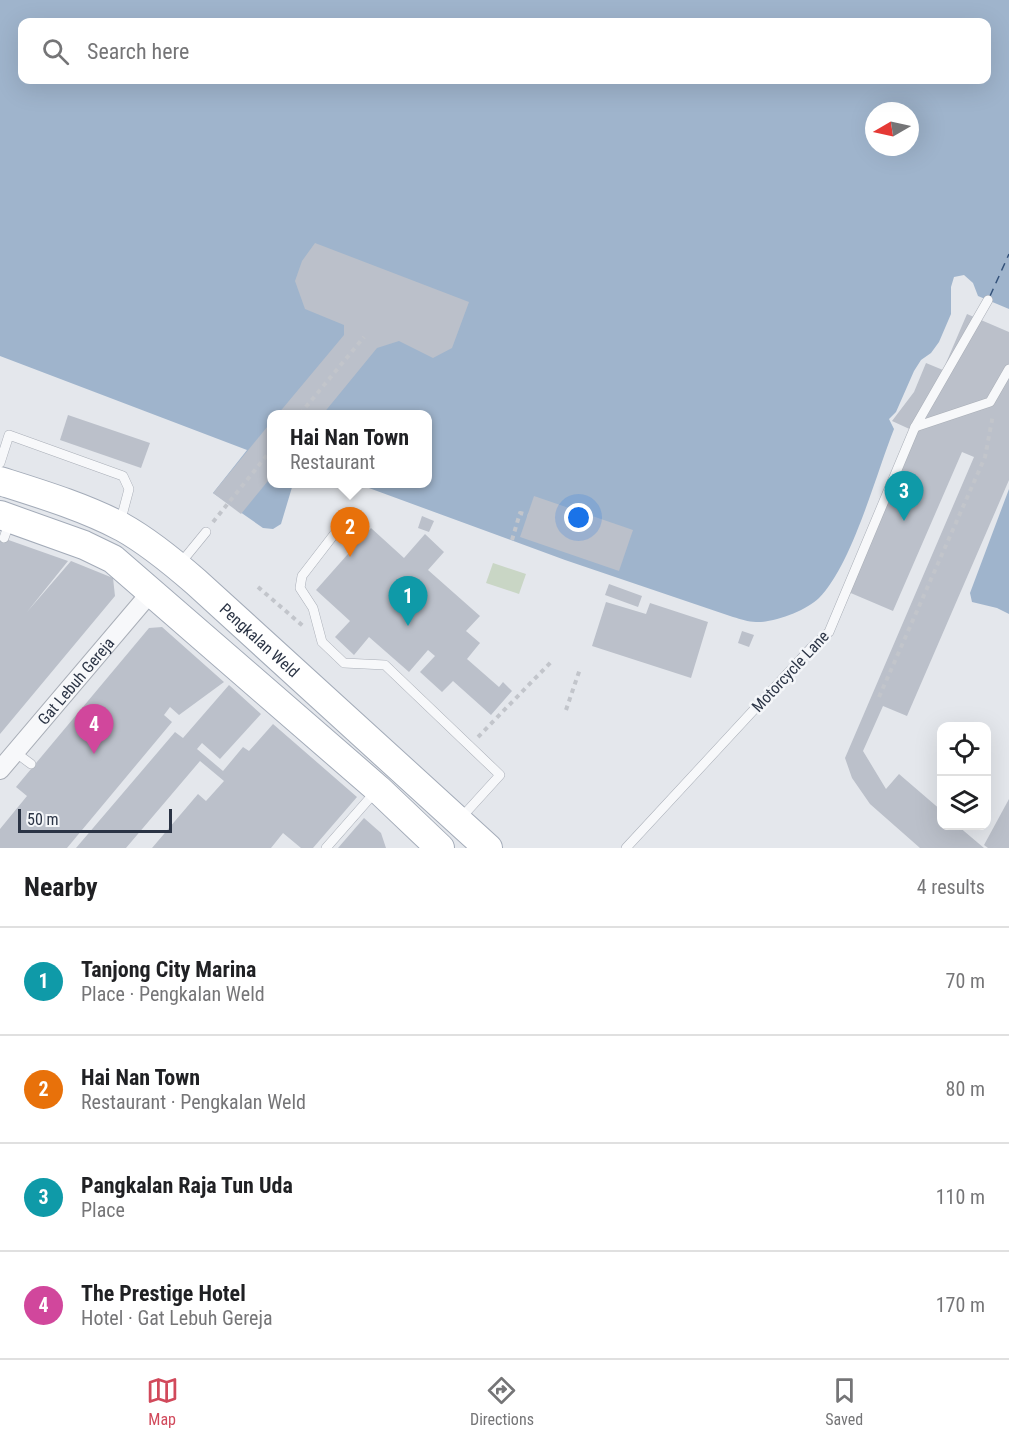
<!DOCTYPE html>
<meta charset="utf-8">
<style>
:root{--surface:#fff;--page:#f6f6f6;--text:#202124;--muted:#757577;--line:#e0e0e0;--accent:#d1495b}
body{margin:0;font-family:"Roboto Condensed",sans-serif;background:var(--page);color:var(--text)}
.controls{position:absolute;right:18px;bottom:18px;display:grid;overflow:hidden;border-radius:12px;box-shadow:0 6px 24px #0002}
.controls button{width:54px;height:54px;display:grid;place-items:center;padding:0;border:0;border-bottom:2px solid var(--line);background:var(--surface);color:var(--text);font:30px sans-serif}
.compass{position:absolute;left:865px;top:102px;width:54px;height:54px;border-radius:50%;background:var(--surface);box-shadow:0 6px 24px #0002;rotate:261deg}
.scale{position:absolute;left:18px;bottom:15px;width:154px;box-sizing:border-box;padding-left:6px;border:3px solid #2b3445;border-top:0;font-size:16px;line-height:21px;white-space:nowrap;color:#2b3445;-webkit-text-stroke:4px #f4f6f9;paint-order:stroke}
.you{position:absolute;left:579px;top:518px;width:21px;height:21px;margin:-15px;border:4px solid #fff;border-radius:50%;background:#1a73e8;box-shadow:0 0 0 9px #1a73e833}
.badge{display:grid;place-items:center;width:39px;height:39px;border-radius:50%;background:var(--accent);color:#fff;font-size:20px;font-weight:700}
.pin{position:absolute;translate:-50% -50px;filter:drop-shadow(0 2px 3px #0008)}
.pin::after{content:'';position:absolute;top:32px;width:21px;height:18px;background:inherit;clip-path:polygon(0 0,100% 0,50% 100%)}
.popup{position:absolute;left:267px;top:410px;width:165px;height:78px;box-sizing:border-box;display:grid;place-content:center;border-radius:12px;background:var(--surface);filter:drop-shadow(0 2px 4px #0005);font-size:20px;white-space:nowrap;color:var(--muted)}
.popup b{font-size:22px;color:var(--text)}
.popup::after{content:'';position:absolute;left:50%;top:100%;margin-left:-12px;border:12px solid transparent;border-top-color:var(--surface)}
.list{margin:0;padding:0;list-style:none}
h2{display:flex;justify-content:space-between;align-items:center;height:78px;margin:0;padding:0 24px;font-size:26px}
h2 small{font-size:20px;font-weight:400;color:var(--muted)}
.list li{display:grid;grid-template-columns:39px 1fr auto;gap:18px;align-items:center;box-sizing:border-box;height:108px;padding:0 24px;border-top:2px solid var(--line)}
.list b{display:block;font-size:22px;white-space:nowrap}
.list p{margin:0;font-size:20px;white-space:nowrap;color:var(--muted)}
.list em{font-size:20px;font-style:normal;color:var(--muted)}
.icon{flex:none;width:33px;height:33px;fill:none;stroke:currentColor;stroke-width:2;stroke-linecap:round;stroke-linejoin:round}
.map{position:relative;flex:none;width:1009px;height:848px;overflow:hidden}
.search{position:absolute;background:var(--surface);box-shadow:0 6px 24px #0002;left:18px;right:18px;top:18px;height:66px;display:flex;align-items:center;gap:15px;box-sizing:border-box;padding:0 21px;border-radius:12px;color:var(--muted);font-size:22px}
.sheet{height:510px;background:var(--surface)}
nav{display:flex;justify-content:space-around;align-items:center;box-sizing:border-box;height:84px;border-top:2px solid var(--line);background:var(--surface);font-size:16px;color:var(--muted)}
nav a{display:grid;justify-items:center;gap:3px}
nav .on{color:var(--accent)}
.map>svg:first-child{display:block}
.green{fill:#c9d6c5}
.water{fill:#9fb4cc;fill-rule:evenodd}
.lines{fill:none;stroke-linecap:round;stroke-linejoin:round}
.ferry{stroke:#34527a;stroke-width:1.5;stroke-dasharray:8 6;stroke-linecap:butt}
.building{fill:#bbc0ca}
.service-casing{stroke:#a9aeb7;stroke-width:10}
.minor-casing{stroke:#a9aeb7;stroke-width:20}
.primary-casing{stroke:#a3abb8;stroke-width:30}
.path{stroke:#c2c5cb;stroke-width:4;stroke-dasharray:4.5 4.5;stroke-linecap:butt}
.service{stroke:#f7f8fa;stroke-width:9}
.minor{stroke:#f7f8fa;stroke-width:18}
.primary{stroke:#fff;stroke-width:28}
.labels{text-anchor:middle;stroke-width:5;stroke-linejoin:round;paint-order:stroke}
.street-label{font-size:16px;fill:#2b3445;stroke:#f4f6f9}
</style>
<div class="map">
<svg width="1009" height="848" viewBox="0 0 1009 848">
<rect width="100%" height="100%" fill="#e4e7ec"/>
<path class="green" d="M493,563L526,574L519,594L486,583Z"/>
<g class="water">
<path d="M0,0H1009V309L978,296L973,283L964,275L954,277L951,287V314L939,342L931,353L921,360L914,371L896,412L889,419L894,429C876,474 852,565 819,598C807,610 774,623 756,622C748,622 741,619 733,617L565,560L358,484H428V414H272V484H293L281,524L273,529L263,528L213,493L247,450L0,356ZM22,22H986V80H22ZM874,111H910V147H874Z"/>
<path d="M1009,489V614L997,608L972,602L970,593Z"/>
</g>
<g class="lines">
<path class="ferry" d="M990,296L1009,254"/>
</g>
<g class="building">
<path d="M315,243L469,302L452,348L433,358L399,341L377,348L323,414H278L344,335V325L305,309L295,281L302,261Z"/>
<path d="M967,314L1009,332V480L907,716L883,706L863,751L886,789L899,774L942,811V826H958L984,848H920L870,804L852,778L845,758L974,457L962,452L893,611L846,591L916,432L892,421L914,392L926,363L943,370Z"/>
<path d="M68,415L150,443L141,468L60,440Z"/>
<path d="M272,421V476L241,514L213,493Z"/>
<path d="M534,496L633,530L619,571L520,537Z"/>
<path d="M422,516L434,521L429,532L418,528Z"/>
<path d="M371,528L404,558L425,534L444,552L428,570L480,616L466,631L480,643L467,659L499,687L503,682L512,691L491,715L453,681L442,692L420,672L435,656L428,650L409,672L369,637L354,655L335,637L350,621L316,590Z"/>
<path d="M0,537L68,561L27,612L71,561L113,578L115,596L0,734Z"/>
<path d="M609,584L642,596L638,607L605,595Z"/>
<path d="M606,602L646,614L650,603L708,622L691,678L592,646Z"/>
<path d="M162,627L224,682L179,715L170,707L164,715L172,722L67,848H0V829L27,796L16,787L149,628Z"/>
<path d="M742,631L754,635L749,647L738,643Z"/>
<path d="M229,685L261,714L220,759L202,743L197,749L223,771L243,747L249,751L273,724L357,797L313,848H301L283,833L271,848H152L198,794L206,801L224,781L200,761L126,848H76L175,732L183,738Z"/>
<path d="M1009,799V848H988L984,845Z"/>
<path d="M364,818L381,833L386,848H338Z"/>
</g>
<g class="lines">
<defs>
<g id="service">
<path d="M988,300L915,427L990,402L1009,369"/>
<path d="M0,463L9,435L123,476L129,489L120,523"/>
<path d="M349,515L302,576L300,588L313,608L322,642L344,663L385,665L500,775L460,819"/>
<path d="M4,538L10,521"/>
<path d="M179,565L206,532"/>
<path d="M15,752L31,764"/>
<path d="M326,848L376,791"/>
<path d="M626,848L812,647L829,632L915,427"/>
</g>
<g id="minor">
<path id="s1" d="M0,770L151,592"/>
</g>
<g id="primary">
<path id="s2" d="M0,481C41,494 84,507 122,527C149,542 173,562 196,582L488,848"/>
<path d="M0,515L84,545L113,559L378,789L440,848"/>
</g>
</defs>
<use href="#service" class="service-casing"/>
<use href="#minor" class="minor-casing"/>
<use href="#primary" class="primary-casing"/>
<g class="path">
<path d="M300,414L364,337"/>
<path d="M213,522L272,449"/>
<path d="M512,540L520,513L528,515"/>
<path d="M258,587L303,626"/>
<path d="M879,697L985,457L993,415"/>
<path d="M566,710L580,669"/>
<path d="M478,737L551,662"/>
</g>
<use href="#service" class="service"/>
<use href="#minor" class="minor"/>
<use href="#primary" class="primary"/>
</g>
<g class="labels">
<g class="street-label">
<text dy="6" stroke="none"><textPath href="#s2" startOffset="309">Pengkalan Weld</textPath></text>
<text transform="translate(790 671) rotate(-47)" y="6">Motorcycle Lane</text>
<text dy="6" stroke="none"><textPath href="#s1" startOffset="117">Gat Lebuh Gereja</textPath></text>
</g>
</g>
</svg>
<div class="controls">
<button><svg class="icon" aria-label="locate" viewBox="0 0 24 24"><circle cx="12" cy="12" r="6"/><path d="M12 2v4M12 18v4M2 12h4M18 12h4"/></svg></button>
<button><svg class="icon" aria-label="layers" viewBox="0 0 24 24"><path d="M12 4l9 5-9 5-9-5zM3 14l9 5 9-5"/></svg></button>
</div>
<svg class="compass" viewBox="-18 -18 36 36"><path d="M0-13l5 13h-10z" fill="#e53935"/><path d="M0 13l5-13h-10z" fill="#757577"/></svg>
<div class="scale">50 m</div>
<div class="you"></div>
<div class="pin badge" style="left:408px;top:626px;background:#0f9aa8">1</div>
<div class="pin badge" style="left:350px;top:557px;background:#e8710a">2</div>
<div class="popup"><b>Hai Nan Town</b>Restaurant</div>
<div class="pin badge" style="left:904px;top:521px;background:#0f9aa8">3</div>
<div class="pin badge" style="left:94px;top:754px;background:#d1479c">4</div>
<div class="search"><svg class="icon" aria-label="search" viewBox="0 0 24 24"><circle cx="10" cy="10" r="6"/><path d="M15 15l6 6"/></svg>Search here</div>
</div>
<section class="sheet">
<h2>Nearby<small>4 results</small></h2>
<ul class="list">
<li><span class="badge" style="background:#0f9aa8">1</span><div><b>Tanjong City Marina</b><p>Place · Pengkalan Weld</p></div><em>70 m</em></li>
<li><span class="badge" style="background:#e8710a">2</span><div><b>Hai Nan Town</b><p>Restaurant · Pengkalan Weld</p></div><em>80 m</em></li>
<li><span class="badge" style="background:#0f9aa8">3</span><div><b>Pangkalan Raja Tun Uda</b><p>Place</p></div><em>110 m</em></li>
<li><span class="badge" style="background:#d1479c">4</span><div><b>The Prestige Hotel</b><p>Hotel · Gat Lebuh Gereja</p></div><em>170 m</em></li>
</ul>
</section>
<nav>
<a class="on"><svg class="icon" aria-label="map" viewBox="0 0 24 24"><path d="M3 6l6-2 6 2 6-2v14l-6 2-6-2-6 2zM9 4v14M15 6v14"/></svg>Map</a>
<a><svg class="icon" aria-label="directions" viewBox="0 0 24 24"><path d="M12 3l9 9-9 9-9-9zM9 14v-3h6M13 9l2 2-2 2"/></svg>Directions</a>
<a><svg class="icon" aria-label="saved" viewBox="0 0 24 24"><path d="M7 4h10v16l-5-4-5 4z"/></svg>Saved</a>
</nav>
